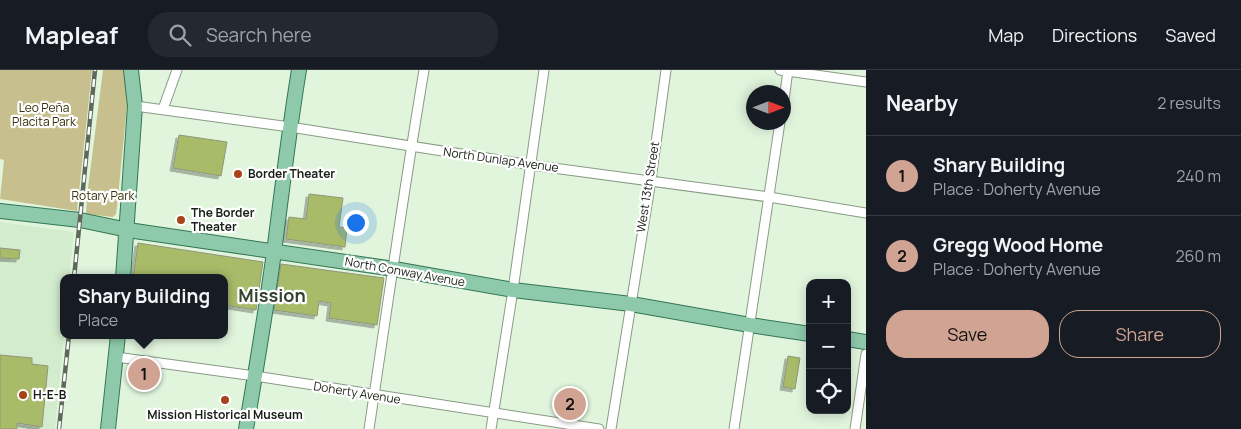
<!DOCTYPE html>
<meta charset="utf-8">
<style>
:root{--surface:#171b24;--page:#242831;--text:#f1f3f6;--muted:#9ea1a6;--line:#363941;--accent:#d0a392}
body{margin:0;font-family:Manrope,sans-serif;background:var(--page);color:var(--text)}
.controls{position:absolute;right:15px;bottom:15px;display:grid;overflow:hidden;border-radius:10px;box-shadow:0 2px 12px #0003}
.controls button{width:45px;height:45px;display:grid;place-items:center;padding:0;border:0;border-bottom:1px solid var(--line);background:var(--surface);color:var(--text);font:25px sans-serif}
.compass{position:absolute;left:746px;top:15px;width:45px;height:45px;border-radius:50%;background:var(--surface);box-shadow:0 2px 12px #0003;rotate:90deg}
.you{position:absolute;left:355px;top:152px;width:18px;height:18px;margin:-12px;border:4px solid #fff;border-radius:50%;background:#1a73e8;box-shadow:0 0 0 8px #1a73e833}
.badge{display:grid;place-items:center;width:32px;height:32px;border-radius:50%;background:var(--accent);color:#111;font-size:16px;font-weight:700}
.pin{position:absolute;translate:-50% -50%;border:2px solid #fff;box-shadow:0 1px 5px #0006}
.popup{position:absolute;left:60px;top:204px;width:168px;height:65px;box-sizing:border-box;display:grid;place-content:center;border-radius:10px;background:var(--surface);filter:drop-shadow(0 1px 4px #0005);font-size:16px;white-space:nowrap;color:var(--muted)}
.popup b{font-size:19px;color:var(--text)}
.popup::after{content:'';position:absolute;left:50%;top:100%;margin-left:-10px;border:10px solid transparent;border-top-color:var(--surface)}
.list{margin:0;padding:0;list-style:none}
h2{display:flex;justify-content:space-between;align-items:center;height:65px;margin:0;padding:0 20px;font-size:21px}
h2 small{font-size:16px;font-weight:400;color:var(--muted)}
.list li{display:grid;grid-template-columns:32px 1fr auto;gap:15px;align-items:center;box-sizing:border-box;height:80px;padding:0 20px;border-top:1px solid var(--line)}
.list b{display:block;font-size:19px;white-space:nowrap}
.list p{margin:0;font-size:16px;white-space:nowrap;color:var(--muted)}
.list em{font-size:16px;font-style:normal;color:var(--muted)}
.actions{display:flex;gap:10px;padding:15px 20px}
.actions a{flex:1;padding:11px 0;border:1px solid var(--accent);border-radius:20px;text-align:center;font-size:18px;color:var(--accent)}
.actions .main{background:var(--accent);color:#111}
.icon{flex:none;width:28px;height:28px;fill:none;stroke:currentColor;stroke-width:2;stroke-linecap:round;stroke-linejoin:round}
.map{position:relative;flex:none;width:866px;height:359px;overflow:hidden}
header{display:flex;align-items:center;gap:30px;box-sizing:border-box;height:70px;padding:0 25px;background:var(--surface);border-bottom:1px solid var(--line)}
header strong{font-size:24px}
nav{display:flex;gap:28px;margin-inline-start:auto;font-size:18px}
.search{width:350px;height:45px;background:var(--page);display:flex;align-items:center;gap:12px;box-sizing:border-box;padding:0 18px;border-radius:20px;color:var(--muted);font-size:19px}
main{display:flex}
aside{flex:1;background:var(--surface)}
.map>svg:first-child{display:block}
.built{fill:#d4ecce}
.green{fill:#c7bf8d}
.building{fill:#a8bb69;stroke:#8f967c;filter:url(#shadow)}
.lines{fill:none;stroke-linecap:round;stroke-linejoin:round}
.minor-casing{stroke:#899b85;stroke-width:11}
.primary-casing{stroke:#337654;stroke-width:16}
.minor{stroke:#fff;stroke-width:9}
.primary{stroke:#8ec9ac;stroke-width:14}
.rail-casing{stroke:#5e695b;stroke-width:4.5}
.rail{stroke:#fff;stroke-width:2.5;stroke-dasharray:8;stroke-linecap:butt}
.poi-dot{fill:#a84217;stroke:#fff;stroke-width:2}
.labels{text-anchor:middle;stroke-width:4.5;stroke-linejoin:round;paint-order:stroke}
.park-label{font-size:12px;fill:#38310b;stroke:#fff}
.street-label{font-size:12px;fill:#181f16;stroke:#fff}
.poi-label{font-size:12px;font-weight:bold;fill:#181f16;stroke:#fff;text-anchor:start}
.district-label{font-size:18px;font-weight:bold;fill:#344330;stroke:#fff}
</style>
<header>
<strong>Mapleaf</strong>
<div class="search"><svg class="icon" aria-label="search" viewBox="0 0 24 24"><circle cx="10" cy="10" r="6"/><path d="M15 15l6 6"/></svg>Search here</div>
<nav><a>Map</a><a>Directions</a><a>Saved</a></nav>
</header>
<main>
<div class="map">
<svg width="866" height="359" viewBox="0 0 866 359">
<defs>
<filter id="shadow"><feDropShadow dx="-3" dy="3" stdDeviation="0" flood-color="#0004"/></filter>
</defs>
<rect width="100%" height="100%" fill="#e1f5dd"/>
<path class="built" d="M0,152L74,162L69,208H64V264L55,359H0Z"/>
<g class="green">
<path d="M0,0H92L77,141L0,129L4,90L0,89Z"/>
<path d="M103,0H125L127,36L117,137L116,144L113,147L86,144L87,126Z"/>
</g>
<g class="building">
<path d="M179,65L227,72L221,106L173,98Z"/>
<path d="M309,124L343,128L339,157L347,158L345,177L286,169L289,147L306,149Z"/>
<path d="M138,173L263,192L256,240L224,235V208H133Z"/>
<path d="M0,178L20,180L19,189L0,188Z"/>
<path d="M281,194L384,208L377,255L329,248L331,233L319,231L317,246L274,240Z"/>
<path d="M0,285L32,288V294L48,296L42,357L17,353V359H0Z"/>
<path d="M788,286L800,288L795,319L783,317Z"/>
</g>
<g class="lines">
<defs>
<g id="minor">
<path d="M780,0L866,12"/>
<path d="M784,30L788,0"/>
<path d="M135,36L290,57L531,95L769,127L866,143"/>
<path d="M163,39L177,0"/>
<path d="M116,287L255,306L599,359"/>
<path d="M369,359C387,239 404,119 424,0"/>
<path d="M491,359L513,220L544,0"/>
<path d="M611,359L651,110L666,0"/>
<path d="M734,359L780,52"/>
<path d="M855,359L866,284"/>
</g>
<g id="primary">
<path d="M0,141L80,150L128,160L394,199L513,220L631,234L750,255L810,264"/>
<path d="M123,208L135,36L131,0"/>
<path d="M847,269L866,272"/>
<path d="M108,359L118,265"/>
<path d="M246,359C256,300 266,241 274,182C282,121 289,60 299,0"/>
</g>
</defs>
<use href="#minor" class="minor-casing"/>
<use href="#primary" class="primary-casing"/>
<use href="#minor" class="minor"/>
<use href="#primary" class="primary"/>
<defs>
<g id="rail">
<path d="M74,208L95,0"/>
<path d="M59,359L69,265"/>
</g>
</defs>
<use href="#rail" class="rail-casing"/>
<use href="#rail" class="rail"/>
</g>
<g class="poi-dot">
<circle cx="238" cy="104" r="5"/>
<circle cx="181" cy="150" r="5"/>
<circle cx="23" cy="325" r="5"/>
<circle cx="225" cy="330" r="5"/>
</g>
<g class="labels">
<g class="park-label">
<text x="44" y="42">Leo Peña<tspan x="44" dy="14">Placita Park</tspan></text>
<text x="103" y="130">Rotary Park</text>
</g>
<g class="street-label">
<text transform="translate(501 90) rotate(8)" y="4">North Dunlap Avenue</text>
<text transform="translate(648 117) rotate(-81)" y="4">West 13th Street</text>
<text transform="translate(405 202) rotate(10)" y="4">North Conway Avenue</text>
<text transform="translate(357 323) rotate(9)" y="4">Doherty Avenue</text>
</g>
<g class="poi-label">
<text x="248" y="108">Border Theater</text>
<text x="191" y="147">The Border<tspan x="191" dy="14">Theater</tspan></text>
<text x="33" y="329">H-E-B</text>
<text x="225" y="349" text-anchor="middle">Mission Historical Museum</text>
</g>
<g class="district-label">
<text x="272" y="232">Mission</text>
</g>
</g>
</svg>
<div class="controls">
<button>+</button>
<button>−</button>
<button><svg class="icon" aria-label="locate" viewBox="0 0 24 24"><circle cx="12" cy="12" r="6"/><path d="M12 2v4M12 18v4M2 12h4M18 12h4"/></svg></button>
</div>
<svg class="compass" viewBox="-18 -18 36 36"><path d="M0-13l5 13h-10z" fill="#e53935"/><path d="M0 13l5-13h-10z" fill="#9ea1a6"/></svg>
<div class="you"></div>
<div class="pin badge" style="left:144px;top:304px">1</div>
<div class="popup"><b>Shary Building</b>Place</div>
<div class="pin badge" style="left:570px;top:334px">2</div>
</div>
<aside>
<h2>Nearby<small>2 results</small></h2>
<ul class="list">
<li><span class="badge">1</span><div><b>Shary Building</b><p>Place · Doherty Avenue</p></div><em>240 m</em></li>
<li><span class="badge">2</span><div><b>Gregg Wood Home</b><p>Place · Doherty Avenue</p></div><em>260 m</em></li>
</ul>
<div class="actions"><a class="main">Save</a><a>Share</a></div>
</aside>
</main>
